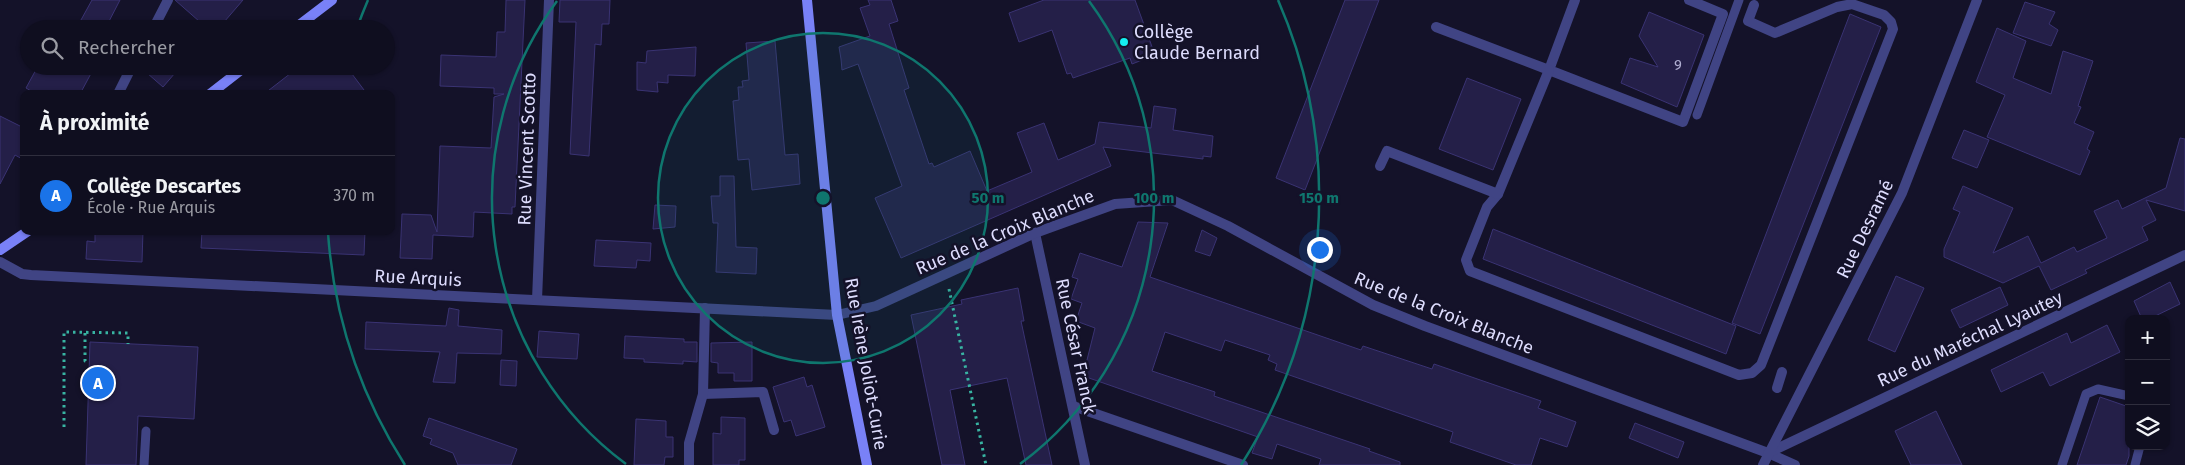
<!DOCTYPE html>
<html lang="fr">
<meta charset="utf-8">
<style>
:root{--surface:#0f0e1f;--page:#181728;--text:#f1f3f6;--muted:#9b9ca4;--line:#2f2e3d;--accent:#1a73e8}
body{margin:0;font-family:"Fira Sans",sans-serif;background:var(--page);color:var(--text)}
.controls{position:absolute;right:15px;bottom:15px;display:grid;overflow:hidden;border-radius:10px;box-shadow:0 1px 4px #0004}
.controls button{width:45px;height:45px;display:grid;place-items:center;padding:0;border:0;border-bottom:1px solid var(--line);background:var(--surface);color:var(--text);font:25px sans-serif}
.you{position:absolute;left:1319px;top:249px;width:18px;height:18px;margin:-12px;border:4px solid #fff;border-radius:50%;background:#1a73e8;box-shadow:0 0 0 8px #1a73e833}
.badge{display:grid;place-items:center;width:32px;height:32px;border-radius:50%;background:var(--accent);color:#fff;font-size:16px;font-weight:700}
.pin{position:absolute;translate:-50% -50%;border:2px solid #fff;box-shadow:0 1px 5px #0006}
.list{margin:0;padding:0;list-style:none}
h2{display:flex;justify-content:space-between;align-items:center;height:65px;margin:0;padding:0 20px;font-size:21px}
h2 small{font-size:16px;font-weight:400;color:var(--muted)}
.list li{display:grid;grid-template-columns:32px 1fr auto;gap:15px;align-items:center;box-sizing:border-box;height:80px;padding:0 20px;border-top:1px solid var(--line)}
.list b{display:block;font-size:19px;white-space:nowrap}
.list p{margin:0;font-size:16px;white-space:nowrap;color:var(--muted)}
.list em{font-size:16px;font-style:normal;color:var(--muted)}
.icon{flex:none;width:28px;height:28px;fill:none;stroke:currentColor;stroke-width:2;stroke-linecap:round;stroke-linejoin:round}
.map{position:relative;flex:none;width:2185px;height:465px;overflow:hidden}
.search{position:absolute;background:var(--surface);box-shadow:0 1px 4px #0004;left:20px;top:20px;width:375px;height:55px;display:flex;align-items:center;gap:12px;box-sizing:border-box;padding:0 18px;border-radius:28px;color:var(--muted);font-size:19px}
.panel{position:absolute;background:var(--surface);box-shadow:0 1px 4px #0004;left:20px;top:90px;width:375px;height:145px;border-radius:10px}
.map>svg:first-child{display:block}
.building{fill:#241f48;stroke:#3a3373}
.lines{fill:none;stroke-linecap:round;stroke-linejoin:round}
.path{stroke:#38b4a2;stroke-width:3;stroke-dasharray:2.5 4;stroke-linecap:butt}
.lane{stroke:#404484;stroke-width:9}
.street{stroke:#404484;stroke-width:10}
.secondary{stroke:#7981f7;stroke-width:10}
.ring{fill:none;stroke:#0f766e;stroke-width:2.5}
.poi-dot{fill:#14eef0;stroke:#141229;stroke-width:2}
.labels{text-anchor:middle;stroke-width:5;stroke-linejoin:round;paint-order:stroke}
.number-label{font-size:15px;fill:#afadd0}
.poi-label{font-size:18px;fill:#dddcfd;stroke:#141229;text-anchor:start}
.street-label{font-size:18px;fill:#dddcfd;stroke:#141229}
.centre{fill:#0f766e;stroke:#141229;stroke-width:2.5}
.ring-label{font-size:15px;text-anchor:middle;font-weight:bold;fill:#0f766e;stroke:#141229;stroke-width:5;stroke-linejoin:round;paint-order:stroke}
</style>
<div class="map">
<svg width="2185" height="465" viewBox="0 0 2185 465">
<rect width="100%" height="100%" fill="#141229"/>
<g class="building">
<path d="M92,0H120L105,29H76Z"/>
<path d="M175,0H243L218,29H208Z"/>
<path d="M506,0H525L515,207H512V214L474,212L473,237L433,235L432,259L400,258L402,214L431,215L437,232L440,146L491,148L494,97L504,94H494V88L440,86L441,55L496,57L497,32H505Z"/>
<path d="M560,0H610L609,24H602L601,45L595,44L589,156L570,154L576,22H559Z"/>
<path d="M868,0H891L898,21L889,24L909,88L904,90L929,164L932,163L934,167L970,151L987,191L1032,172L1017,133L1044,123L1058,160L1095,144L1099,122L1151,128L1154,106L1176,109L1173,130L1213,136L1211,157L1203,156V159L1103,147L1111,166L901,258L875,198L902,186L858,64L842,70L841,59L839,47L870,36L860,8L870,5Z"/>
<path d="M1044,0H1135L1155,55L1132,64L1130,58L1073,78L1071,73L1067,74L1052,30L1019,42L1009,13Z"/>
<path d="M1345,0H1379L1305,190L1276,178Z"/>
<path d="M2025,2L2055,12L2049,24L2058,30L2051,46L2013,33Z"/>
<path d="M1649,12L1704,35L1677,107L1621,83L1630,58L1658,67L1639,36Z"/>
<path d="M1850,14L1881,27L1760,334L1732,323Z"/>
<path d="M1997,28L2026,41L2013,78L2051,94L2063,51L2093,61L2078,106L2081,107L2074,123L2094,132L2087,149L2090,151L2080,175L1987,137L2005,95L1976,82Z"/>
<path d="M775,41L785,155L798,154L800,184L752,190L749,159L738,160L733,101L739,100L738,87H743L742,81L749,80L746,43Z"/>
<path d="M696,47L695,76L668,75V83L657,82L658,92L637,90V62L646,63L647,51Z"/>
<path d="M38,66H95L80,94H36L26,88Z"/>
<path d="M139,66H181L163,87Z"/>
<path d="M300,66H346L367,94H264Z"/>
<path d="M1467,78L1521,99L1493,170L1439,149Z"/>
<path d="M0,116L24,128V160L15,155L0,184Z"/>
<path d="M1964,130L1989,140L1977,168L1952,158Z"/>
<path d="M2180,138L2185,139V211L2146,200L2156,220L2142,227L2148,240L2085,270L2087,273L2051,290L2039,266L2003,283L1944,257V249L1960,212L1953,209L1963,186L2013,208L1993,253L2028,236L2041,263L2074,247L2077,252L2107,238L2094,211L2118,200L2122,209L2166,188Z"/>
<path d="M720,176H734L736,247L757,248L756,274L716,272L718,223H713L711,196H720Z"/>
<path d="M655,205L676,206L675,227L653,229Z"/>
<path d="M1138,222L1168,223L1150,277L1361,350L1363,346L1432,369L1434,364L1541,401L1538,408L1576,422L1567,447L1540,438L1531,465H1516L1450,442L1453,432L1275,370L1277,364L1268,360L1270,355L1225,340L1221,351L1165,332L1152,371L1215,392L1214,396L1370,449L1369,451L1400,462V465H1319L1321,459L1277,444L1272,459L1252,453L1258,437L1089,378L1084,372L1095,328L1076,321L1082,303L1071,299L1078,279L1072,277L1080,253L1122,267Z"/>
<path d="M1493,229L1736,326L1726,354L1483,259Z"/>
<path d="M1202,230L1217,238L1210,256L1195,251Z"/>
<path d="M95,231H143L142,262L86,259L87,241L95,242Z"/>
<path d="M202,231H365L364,255L201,248Z"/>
<path d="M596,240L651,243L650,261L637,260L636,268L594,266Z"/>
<path d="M1896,276L1924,288L1895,352L1868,340Z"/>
<path d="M2170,282L2180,304L2149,319H2142L2134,301Z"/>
<path d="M2000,287L2008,305L1960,328L1951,310Z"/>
<path d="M1018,288L1024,321H1021L1052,465H1026L1007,378L950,390L965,465H942L911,315L962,304L961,300Z"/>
<path d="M449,308L459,310L458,326L502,330L501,354L457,353L455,383L433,382L440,352L365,349L366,322L446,326Z"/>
<path d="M2107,325L2120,352L2050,386L2043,372L2001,392L1991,370L2067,333L2071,343Z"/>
<path d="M539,331L579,334L577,359L537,357Z"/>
<path d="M625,336L684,339V342H697V362L683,361V364L644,362V359L624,358Z"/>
<path d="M90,342L198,347L194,419L138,416L136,465H86Z"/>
<path d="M752,342V381H734V373H718V363L711,362V343Z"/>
<path d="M501,360L517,361L516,386L500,385Z"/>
<path d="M804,377L807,387L812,385L825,427L796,436L791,420L784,422L773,387Z"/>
<path d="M2100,397L2129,407V456L2126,465H2077Z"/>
<path d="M1936,411L1962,465H1911L1895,431Z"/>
<path d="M721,417L745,418V460H739V465H713V433L721,434Z"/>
<path d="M429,418L517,449L511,465H458L453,453L430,444L432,439L423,436Z"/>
<path d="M636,419L666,421V437H673V457H665L664,465H634Z"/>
<path d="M1635,423L1684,442L1678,458L1629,438Z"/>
</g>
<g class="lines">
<g class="path">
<path d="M949,289L986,465"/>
<path d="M85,333V361L89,362"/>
<path d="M64,427V332L128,333V344"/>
</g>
<g class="lane">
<path d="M1697,115L1739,0"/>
<path d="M144,465L146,431"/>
<path d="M2062,465L2086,394L2098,389L2129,396"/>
<path d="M2135,465L2140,446"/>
</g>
<g class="street">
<path d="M1575,0L1549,70L1683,122L1723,14L1689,0"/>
<path d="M1436,27L1549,70L1498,194L1487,207L1466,260L1470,271L1739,375L1752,373L1761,365L1893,29L1891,22L1884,15L1852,4L1837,7L1775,33L1748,21L1754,5"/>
<path d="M153,29L168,0"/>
<path d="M118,94L132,66"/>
<path d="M1380,166L1387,151L1498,194"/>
<path d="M1035,233L1085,465"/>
<path d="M0,262L22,274L31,275L837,315L876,306L1035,233L1115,204L1172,200L1228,226L1373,305L1425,326L1768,453L1795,465"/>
<path d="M537,300L549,0"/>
<path d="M1777,388L1782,372"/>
<path d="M703,394L763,392L774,430"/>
<path d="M1073,406L1243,465"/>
<path d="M1768,453L2185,255"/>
<path d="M689,465V443L703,394L705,308"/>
<path d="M1763,465L1902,193L1977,0"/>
</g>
<g class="secondary">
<path d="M807,0L837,315L867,465"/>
<path d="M294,29L332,0"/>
<path d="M210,94L246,66"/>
<path d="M0,250L28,231"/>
</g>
</g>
<circle cx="823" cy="198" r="165" fill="#0f766e" fill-opacity=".12"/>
<g class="ring">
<circle cx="823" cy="198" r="165"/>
<path d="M626 464A331 331 0 0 1 557 1M1089 1A331 331 0 0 1 1020 464"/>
<path d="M405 465A496 496 0 0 1 328 233M357 28A496 496 0 0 1 368 0M1278 0A496 496 0 0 1 1241 465"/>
</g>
<circle class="poi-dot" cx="1124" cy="42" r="5"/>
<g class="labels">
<g class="number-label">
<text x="1678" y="70">9</text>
</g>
<g class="poi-label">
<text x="1134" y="38">Collège<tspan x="1134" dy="21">Claude Bernard</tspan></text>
</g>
<g class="street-label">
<text transform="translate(527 149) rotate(-88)" y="6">Rue Vincent Scotto</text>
<text transform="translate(1865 229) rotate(-64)" y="6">Rue Desramé</text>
<text transform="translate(1005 232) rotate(-23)" y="6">Rue de la Croix Blanche</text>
<text transform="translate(418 278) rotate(3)" y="6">Rue Arquis</text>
<text transform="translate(1444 313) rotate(22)" y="6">Rue de la Croix Blanche</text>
<text transform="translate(1970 339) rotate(-25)" y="6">Rue du Maréchal Lyautey</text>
<text transform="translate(1076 346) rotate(78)" y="6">Rue César Franck</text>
<text transform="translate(866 364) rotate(80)" y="6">Rue Irène Joliot-Curie</text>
</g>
</g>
<circle cx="823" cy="198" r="8" class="centre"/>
<g class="ring-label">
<text x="988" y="203">50 m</text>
<text x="1154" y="203">100 m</text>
<text x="1319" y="203">150 m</text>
</g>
</svg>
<div class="controls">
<button>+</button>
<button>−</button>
<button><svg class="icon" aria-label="layers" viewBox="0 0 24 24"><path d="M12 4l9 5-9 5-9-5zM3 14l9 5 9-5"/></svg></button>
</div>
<div class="you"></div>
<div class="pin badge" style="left:98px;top:383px">A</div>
<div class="search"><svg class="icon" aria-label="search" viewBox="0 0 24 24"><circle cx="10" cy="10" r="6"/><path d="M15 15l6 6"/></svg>Rechercher</div>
<section class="panel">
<h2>À proximité<small></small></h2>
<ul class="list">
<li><span class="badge">A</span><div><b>Collège Descartes</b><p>École · Rue Arquis</p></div><em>370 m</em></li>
</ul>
</section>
</div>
